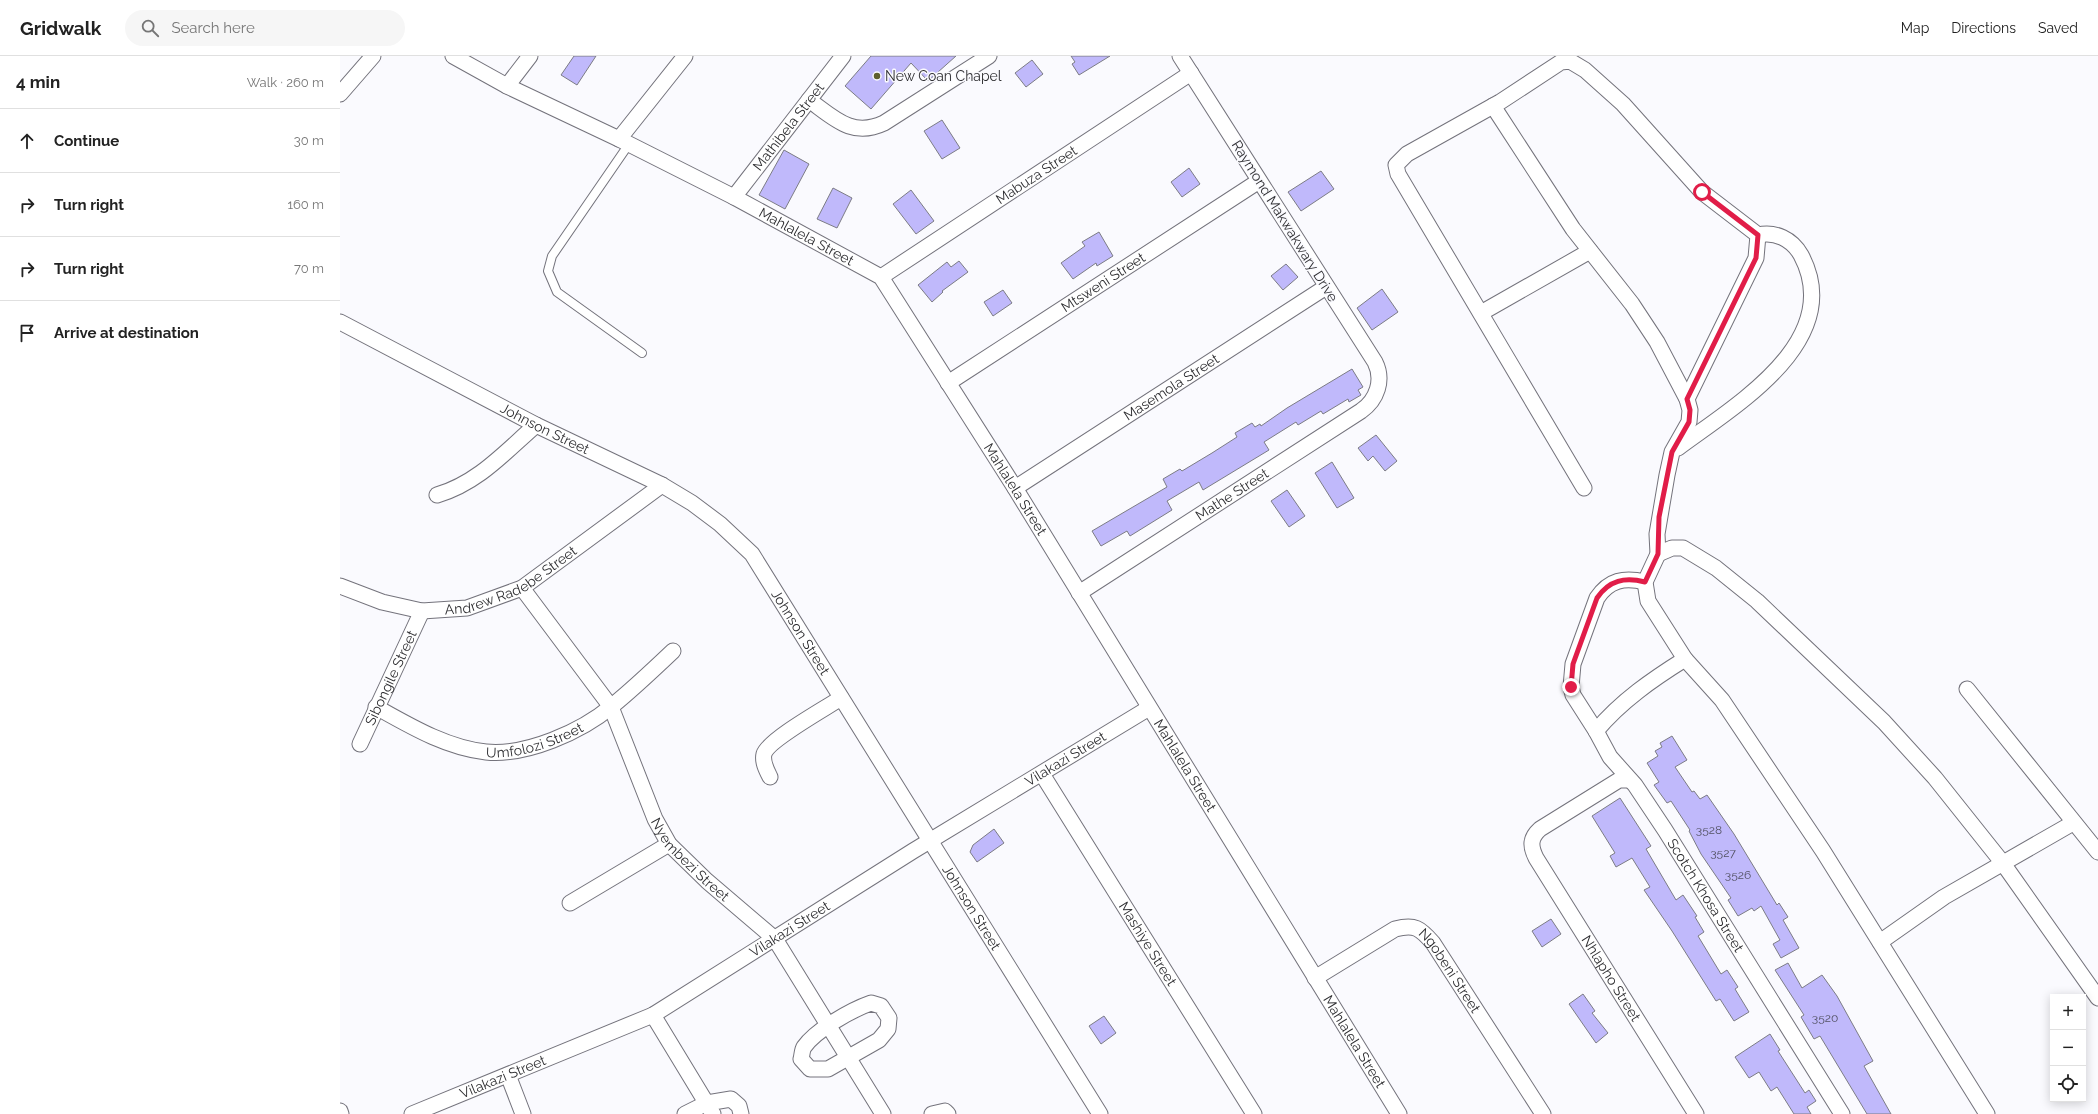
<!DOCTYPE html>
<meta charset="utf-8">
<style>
:root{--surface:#fff;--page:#f6f6f6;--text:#222;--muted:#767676;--line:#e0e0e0}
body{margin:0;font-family:Raleway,sans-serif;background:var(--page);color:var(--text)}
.controls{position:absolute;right:12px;bottom:12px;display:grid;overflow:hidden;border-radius:0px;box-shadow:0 2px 10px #0003}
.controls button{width:36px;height:36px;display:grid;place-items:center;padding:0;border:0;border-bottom:1px solid var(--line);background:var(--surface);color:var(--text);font:20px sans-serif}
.stop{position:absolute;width:12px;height:12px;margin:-9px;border:3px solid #e11d48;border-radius:50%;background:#fff}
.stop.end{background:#e11d48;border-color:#fff;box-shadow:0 1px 4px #0008}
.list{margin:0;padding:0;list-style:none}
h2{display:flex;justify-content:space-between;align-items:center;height:52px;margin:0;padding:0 16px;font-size:17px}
h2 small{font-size:13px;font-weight:400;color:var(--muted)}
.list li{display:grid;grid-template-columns:26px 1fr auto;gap:12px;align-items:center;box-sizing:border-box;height:64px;padding:0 16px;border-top:1px solid var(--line)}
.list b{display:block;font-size:15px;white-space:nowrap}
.list em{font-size:13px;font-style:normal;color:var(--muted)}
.icon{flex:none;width:22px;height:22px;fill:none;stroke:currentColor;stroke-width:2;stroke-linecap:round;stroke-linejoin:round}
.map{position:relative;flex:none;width:1758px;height:1058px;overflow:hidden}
header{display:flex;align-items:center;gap:24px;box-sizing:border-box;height:56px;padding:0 20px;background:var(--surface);border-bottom:1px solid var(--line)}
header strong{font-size:19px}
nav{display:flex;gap:22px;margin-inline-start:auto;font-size:14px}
.search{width:280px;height:36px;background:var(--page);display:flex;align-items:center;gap:10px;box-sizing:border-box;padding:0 14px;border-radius:22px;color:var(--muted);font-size:15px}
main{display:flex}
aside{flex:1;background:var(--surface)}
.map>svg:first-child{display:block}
.building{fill:#c0b9fb;stroke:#7c7c85}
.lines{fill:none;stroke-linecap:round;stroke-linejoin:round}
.service-casing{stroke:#74737c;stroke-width:10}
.minor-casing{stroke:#74737c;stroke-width:17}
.service{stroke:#fff;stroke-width:8}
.minor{stroke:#fff;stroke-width:15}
.route{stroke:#e11d48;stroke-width:5}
.poi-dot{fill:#5f5f2c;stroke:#fafafe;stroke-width:1.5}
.labels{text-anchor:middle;stroke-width:3;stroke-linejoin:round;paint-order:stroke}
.number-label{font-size:12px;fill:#535264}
.poi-label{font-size:14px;fill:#2f2f32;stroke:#fafafe;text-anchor:start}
.street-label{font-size:14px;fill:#2f2f32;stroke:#fafafe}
</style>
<header>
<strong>Gridwalk</strong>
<div class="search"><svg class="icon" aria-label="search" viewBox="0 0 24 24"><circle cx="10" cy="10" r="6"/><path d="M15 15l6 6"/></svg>Search here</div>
<nav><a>Map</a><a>Directions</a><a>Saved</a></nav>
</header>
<main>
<aside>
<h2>4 min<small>Walk · 260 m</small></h2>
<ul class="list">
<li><svg class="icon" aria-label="ahead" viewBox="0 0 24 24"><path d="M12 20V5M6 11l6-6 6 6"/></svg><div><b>Continue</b></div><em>30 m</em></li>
<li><svg class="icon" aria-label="right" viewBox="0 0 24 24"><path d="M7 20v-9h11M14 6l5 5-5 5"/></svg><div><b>Turn right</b></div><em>160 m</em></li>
<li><svg class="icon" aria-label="right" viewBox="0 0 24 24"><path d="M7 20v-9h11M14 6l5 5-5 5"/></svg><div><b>Turn right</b></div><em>70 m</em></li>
<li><svg class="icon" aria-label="arrive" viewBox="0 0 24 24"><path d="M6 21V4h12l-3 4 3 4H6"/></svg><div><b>Arrive at destination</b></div></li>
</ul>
</aside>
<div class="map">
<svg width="1758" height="1058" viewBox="0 0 1758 1058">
<rect width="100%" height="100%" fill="#fafafe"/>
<g class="building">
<path d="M234,0H256L237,29L221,19Z"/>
<path d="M531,0H616L588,25L571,7L531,53L505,30Z"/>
<path d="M731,0H770L739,19L732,8L735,6Z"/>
<path d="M692,4L703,18L686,31L675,17Z"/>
<path d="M602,64L620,92L602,103L584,75Z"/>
<path d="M444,94L469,108L445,153L419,139Z"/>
<path d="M849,112L860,128L842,141L831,126Z"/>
<path d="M981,115L994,133L961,155L948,136Z"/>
<path d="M493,132L512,142L497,172L477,163Z"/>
<path d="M571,134L594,165L576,178L553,148Z"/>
<path d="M759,176L773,200L757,210L756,207L733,223L721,207L745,190L742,186Z"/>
<path d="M619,205L628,216L602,235L603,236L592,246L578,229L607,206L611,211Z"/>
<path d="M946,208L958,221L943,234L931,220Z"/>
<path d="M1042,233L1058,256L1032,274L1017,252Z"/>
<path d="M663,234L672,247L653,260L644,246Z"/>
<path d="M1012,313L1023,331L1018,334L1021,339L1009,346L1008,343L983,358L981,355L958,369L956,366L924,386L929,394L863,434L859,426L827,445L832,454L790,480L787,475L761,490L752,475L827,431L823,423L840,413L842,415L872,397L897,381L895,377L912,367L915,371L920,368L921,370L947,352Z"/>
<path d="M1036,379L1057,405L1045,415L1033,400L1028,405L1018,392Z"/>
<path d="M992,406L1014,442L997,452L975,417Z"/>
<path d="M947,434L965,460L949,471L931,445Z"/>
<path d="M1332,680L1347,704L1335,711L1352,736L1354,735L1360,743L1367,739L1394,778L1437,849L1439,847L1448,861L1443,864L1459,892L1441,902L1433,888L1440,884L1421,850L1414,855L1412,852L1398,860L1388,844L1391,842L1361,798L1349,775L1350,774L1331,745L1327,747L1314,729L1319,726L1307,707L1318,700L1315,695L1322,691L1320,687Z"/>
<path d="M1280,742L1311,790L1306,793L1336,844L1343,839L1357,860L1355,861L1364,876L1358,880L1381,918L1387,914L1398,931L1395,933L1409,956L1394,965L1380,943L1376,945L1332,875L1304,834L1310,831L1292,802L1276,811L1270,800L1275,797L1252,760Z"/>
<path d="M654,773L664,787L637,806L630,796L633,789Z"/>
<path d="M1211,863L1221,878L1202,891L1192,875Z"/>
<path d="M1448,907L1462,932L1482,919L1497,940L1533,1005L1524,1010L1551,1058H1527L1480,980L1474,983L1461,961L1464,959L1435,914Z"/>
<path d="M1243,938L1255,955L1252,957L1268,977L1256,987L1229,948Z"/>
<path d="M764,960L776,977L761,988L749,970Z"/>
<path d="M1430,978L1440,994L1438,995L1465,1037L1469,1034L1476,1045L1467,1051L1471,1058H1454L1437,1031L1431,1035L1419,1016L1409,1022L1395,1001Z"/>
</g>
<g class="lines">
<defs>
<path id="service" d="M289,88L212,200L208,215L217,236L302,297"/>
<g id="minor">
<path id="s1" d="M113,0L167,30L279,83L394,141L541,221L675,432L1059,1058"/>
<path d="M167,30L190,0"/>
<path d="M0,38L33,0"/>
<path d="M469,44C494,62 512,82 544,67L649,0"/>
<path d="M1153,50L1233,173L1292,248L1317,286L1347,343L1350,354L1349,366L1332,396L1327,419L1317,478L1318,498L1305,526L1308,545L1345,603L1382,644L1483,795L1647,1058"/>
<path d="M279,83L345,0"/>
<path id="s2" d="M394,141L503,0"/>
<path id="s3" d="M541,221L851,17"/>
<path d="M1141,257L1250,195"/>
<path id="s4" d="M0,266L196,369L322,429L352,447L380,468L412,498L760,1058"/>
<path id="s5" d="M608,327L919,125"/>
<path d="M1338,392C1394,350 1507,285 1461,199C1452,183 1435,175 1418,179"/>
<path id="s6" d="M675,432L986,231"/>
<path d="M1244,432L1058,118L1056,109L1067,98L1160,46L1221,6L1230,5L1245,14L1283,48L1362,136L1418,179L1416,202L1347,343"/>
<path d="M97,439C138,427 165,396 196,369"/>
<path d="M1318,498L1332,492H1343L1376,512L1417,545L1544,666L1595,722L1662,806L1758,942"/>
<path id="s7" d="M1305,526C1284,521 1269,524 1257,542L1233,608L1231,631L1233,639L1256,675L1270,701L1295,729L1325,774L1502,1058"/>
<path id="s8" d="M0,530L42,546L82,555L127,552L182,532L322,429"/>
<path id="s9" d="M182,532L271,651L315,763L329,788L367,825L435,883L543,1058"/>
<path id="s10" d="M739,537L1021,355C1037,344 1044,324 1035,306L840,0"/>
<path d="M1627,633L1758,796"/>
<path id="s11" d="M36,651C70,670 107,692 146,696C186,700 241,676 272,650C293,633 313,614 333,595"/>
<path d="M1256,675C1281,645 1313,623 1345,603"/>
<path id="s12" d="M20,688L82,555"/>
<path id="s13" d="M702,718L914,1058"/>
<path d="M430,721C427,715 422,706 424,698C428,684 486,652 501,642"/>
<path id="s14" d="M1289,724H1279L1200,773C1190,782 1190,790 1196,802L1356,1058"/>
<path d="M230,847L329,788"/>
<path d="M1540,886L1604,841L1733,767"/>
<path id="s15" d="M975,922L1055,873C1075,868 1080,872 1093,887L1203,1058"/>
<path d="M531,947L541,950L549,962L548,973L539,984L488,1013H470L461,1003C462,1000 462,994 464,991C476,974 511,954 531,947Z"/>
<path d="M313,959L373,1058"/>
<path d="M168,1019L183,1058"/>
<path d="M0,1055L1,1058"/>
<path id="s16" d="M72,1058L313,959L573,795L809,652"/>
<path d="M345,1058L367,1047L391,1043L399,1050L401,1058"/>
<path d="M592,1058L605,1055L608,1058"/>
</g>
</defs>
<use href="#service" class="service-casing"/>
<use href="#minor" class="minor-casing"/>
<use href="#service" class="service"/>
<use href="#minor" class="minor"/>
</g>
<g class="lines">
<path class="route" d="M1231,631L1233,608L1257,542C1269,524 1285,521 1305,526L1318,498L1319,461L1332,396L1349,366L1350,354L1347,343L1416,202L1418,179L1362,136"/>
</g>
<circle class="poi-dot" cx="537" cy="20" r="4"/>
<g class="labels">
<g class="number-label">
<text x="1369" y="778">3528</text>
<text x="1383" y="801">3527</text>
<text x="1398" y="823">3526</text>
<text x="1485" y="966">3520</text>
</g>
<g class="poi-label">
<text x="545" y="25">New Coan Chapel</text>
</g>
<g class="street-label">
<text dy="5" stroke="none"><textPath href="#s2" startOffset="89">Mathibela Street</textPath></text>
<text dy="5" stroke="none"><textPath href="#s3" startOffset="186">Mabuza Street</textPath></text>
<text transform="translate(945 165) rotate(58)" y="5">Raymond Makwakwary Drive</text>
<text dy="5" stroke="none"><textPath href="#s1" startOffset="397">Mahlalela Street</textPath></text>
<text dy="5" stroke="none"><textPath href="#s5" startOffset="185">Mtsweni Street</textPath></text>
<text dy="5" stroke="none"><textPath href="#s6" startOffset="186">Masemola Street</textPath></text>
<text dy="5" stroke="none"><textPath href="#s4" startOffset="231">Johnson Street</textPath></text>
<text dy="5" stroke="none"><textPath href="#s1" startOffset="733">Mahlalela Street</textPath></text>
<text dy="5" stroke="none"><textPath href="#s10" startOffset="182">Mathe Street</textPath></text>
<text dy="5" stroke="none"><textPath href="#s8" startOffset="182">Andrew Radebe Street</textPath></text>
<text dy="5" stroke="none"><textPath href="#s4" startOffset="567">Johnson Street</textPath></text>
<text dy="5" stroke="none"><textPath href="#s12" startOffset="73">Sibongile Street</textPath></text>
<text dy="5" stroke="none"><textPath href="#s11" startOffset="170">Umfolozi Street</textPath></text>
<text dy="5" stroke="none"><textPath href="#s16" startOffset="746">Vilakazi Street</textPath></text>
<text dy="5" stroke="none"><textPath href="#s1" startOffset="1057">Mahlalela Street</textPath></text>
<text dy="5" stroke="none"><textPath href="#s9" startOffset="323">Nyembezi Street</textPath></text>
<text dy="5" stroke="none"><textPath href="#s7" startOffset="397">Scotch Khosa Street</textPath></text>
<text dy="5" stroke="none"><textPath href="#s4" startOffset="891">Johnson Street</textPath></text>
<text dy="5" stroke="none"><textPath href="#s16" startOffset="422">Vilakazi Street</textPath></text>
<text dy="5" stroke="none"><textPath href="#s13" startOffset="200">Mashiye Street</textPath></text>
<text dy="5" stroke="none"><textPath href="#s15" startOffset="170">Ngobeni Street</textPath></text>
<text dy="5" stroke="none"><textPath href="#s14" startOffset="277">Nhlapho Street</textPath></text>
<text dy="5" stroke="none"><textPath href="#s1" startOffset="1381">Mahlalela Street</textPath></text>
<text dy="5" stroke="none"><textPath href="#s16" startOffset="98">Vilakazi Street</textPath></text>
</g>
</g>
</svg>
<div class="controls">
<button>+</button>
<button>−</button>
<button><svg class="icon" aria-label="locate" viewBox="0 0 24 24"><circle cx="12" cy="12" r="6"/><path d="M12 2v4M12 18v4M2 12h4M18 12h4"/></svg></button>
</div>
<div class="stop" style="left:1362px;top:136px"></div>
<div class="stop end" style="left:1231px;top:631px"></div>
</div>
</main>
